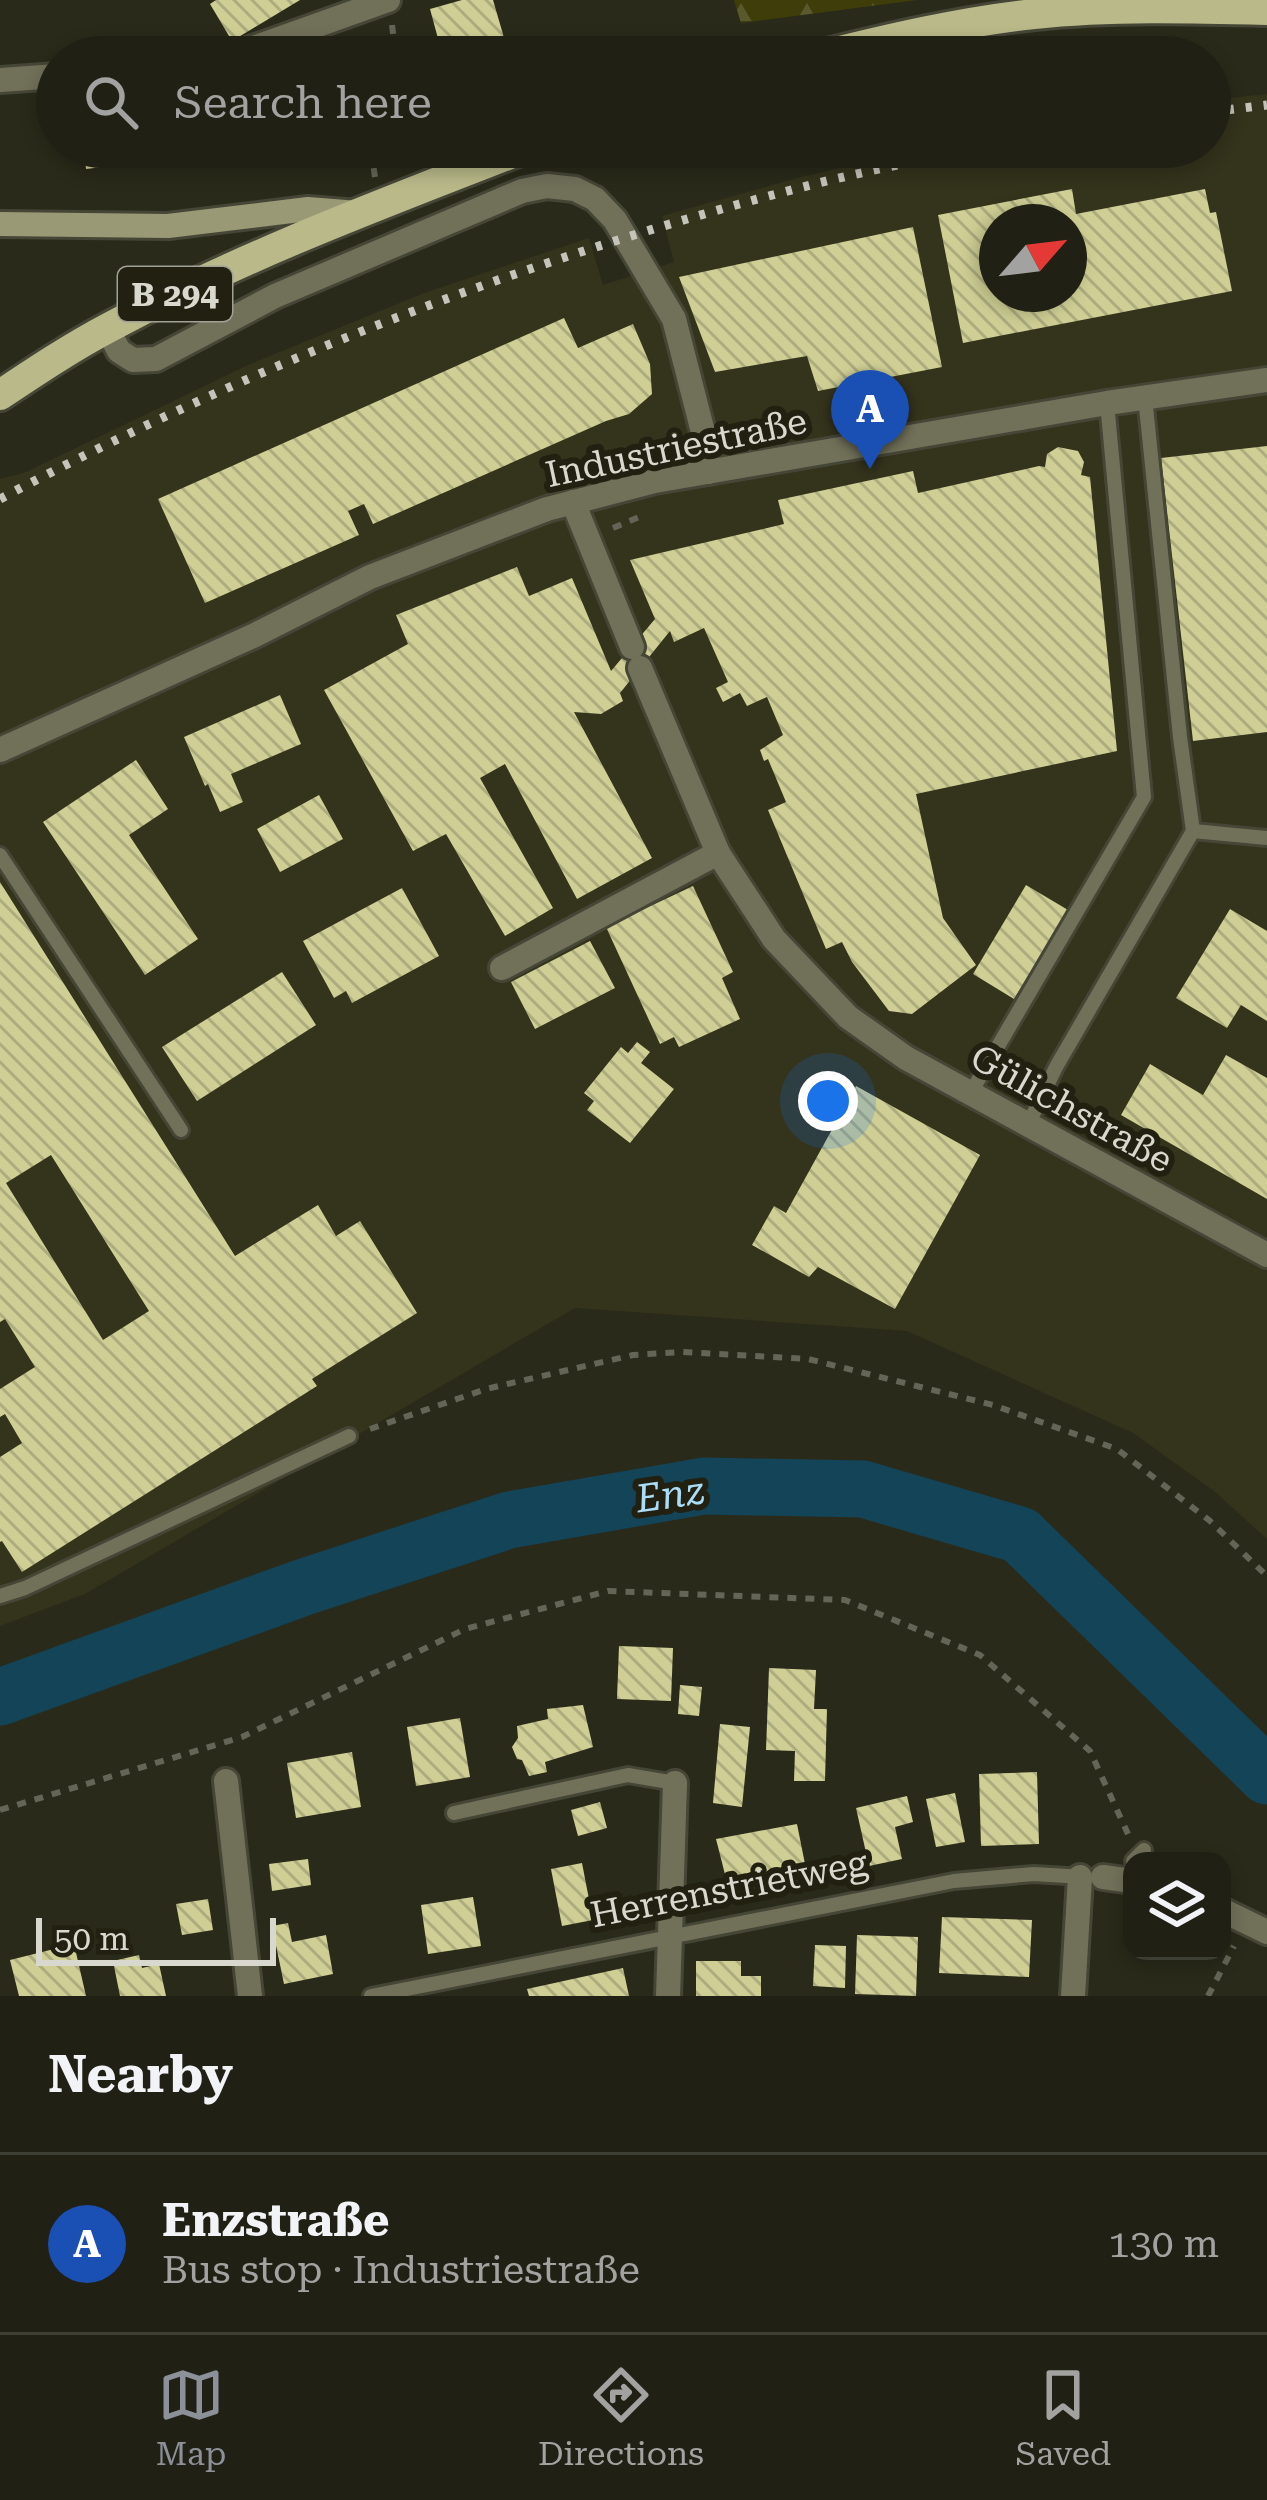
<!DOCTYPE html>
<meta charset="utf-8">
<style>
:root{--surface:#202014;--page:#28281d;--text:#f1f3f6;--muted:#a2a3a0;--line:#3d3e34;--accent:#8c9099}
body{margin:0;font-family:"Roboto Serif",serif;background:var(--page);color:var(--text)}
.controls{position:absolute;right:36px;bottom:36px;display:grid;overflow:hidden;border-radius:24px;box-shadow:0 6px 18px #0003}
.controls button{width:108px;height:108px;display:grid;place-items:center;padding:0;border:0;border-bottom:3px solid var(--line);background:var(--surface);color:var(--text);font:60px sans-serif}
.compass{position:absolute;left:979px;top:204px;width:108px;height:108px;border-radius:50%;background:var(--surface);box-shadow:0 6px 18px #0003;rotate:62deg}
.scale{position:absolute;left:36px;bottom:30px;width:240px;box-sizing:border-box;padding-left:12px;border:6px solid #d8d8ce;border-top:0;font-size:33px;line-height:42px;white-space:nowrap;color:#d8d8ce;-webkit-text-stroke:9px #212011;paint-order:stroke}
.you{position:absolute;left:828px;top:1101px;width:42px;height:42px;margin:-30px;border:9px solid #fff;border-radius:50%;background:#1a73e8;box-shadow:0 0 0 18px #1a73e833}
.badge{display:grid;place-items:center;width:78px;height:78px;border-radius:50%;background:var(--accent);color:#fff;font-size:39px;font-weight:700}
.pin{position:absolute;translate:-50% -99px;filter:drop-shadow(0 3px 6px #0008)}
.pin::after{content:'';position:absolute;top:63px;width:42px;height:36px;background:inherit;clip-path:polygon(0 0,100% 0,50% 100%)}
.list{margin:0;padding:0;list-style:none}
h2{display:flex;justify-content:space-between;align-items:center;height:156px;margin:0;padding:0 48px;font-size:51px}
h2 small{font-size:39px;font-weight:400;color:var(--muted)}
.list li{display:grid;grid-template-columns:78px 1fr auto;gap:36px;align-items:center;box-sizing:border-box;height:180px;padding:0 48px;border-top:3px solid var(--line)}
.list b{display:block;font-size:45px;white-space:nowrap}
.list p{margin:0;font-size:39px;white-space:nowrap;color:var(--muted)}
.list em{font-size:39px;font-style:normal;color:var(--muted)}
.icon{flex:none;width:66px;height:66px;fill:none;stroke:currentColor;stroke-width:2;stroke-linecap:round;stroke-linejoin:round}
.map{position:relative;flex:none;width:1267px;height:1996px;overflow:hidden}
.search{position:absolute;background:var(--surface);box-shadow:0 6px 18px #0003;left:36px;right:36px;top:36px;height:132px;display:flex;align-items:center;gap:30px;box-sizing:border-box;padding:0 42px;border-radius:66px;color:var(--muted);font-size:45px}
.sheet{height:336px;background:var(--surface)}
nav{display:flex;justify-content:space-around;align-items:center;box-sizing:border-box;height:168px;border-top:3px solid var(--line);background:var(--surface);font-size:33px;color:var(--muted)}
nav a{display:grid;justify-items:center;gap:6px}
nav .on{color:var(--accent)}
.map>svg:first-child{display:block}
.built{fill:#34331c;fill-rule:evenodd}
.forest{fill:url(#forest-firs)}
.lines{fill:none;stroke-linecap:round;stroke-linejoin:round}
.river{stroke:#144458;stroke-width:57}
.building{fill:url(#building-back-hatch);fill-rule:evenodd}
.service-casing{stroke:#464637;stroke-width:20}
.minor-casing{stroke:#464637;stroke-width:30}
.secondary-casing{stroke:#464637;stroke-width:30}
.primary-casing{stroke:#464637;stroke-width:36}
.path{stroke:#656557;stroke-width:6;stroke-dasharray:9 9;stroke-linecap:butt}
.service{stroke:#71715a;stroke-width:14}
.minor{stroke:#71715a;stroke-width:24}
.secondary{stroke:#999975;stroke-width:24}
.primary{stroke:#b9b989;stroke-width:30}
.rail{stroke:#c4c4ba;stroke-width:9;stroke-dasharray:6 12;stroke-linecap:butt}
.labels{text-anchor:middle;stroke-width:12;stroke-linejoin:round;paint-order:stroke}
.shield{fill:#212011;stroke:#a1a195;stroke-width:3}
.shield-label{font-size:33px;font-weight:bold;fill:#d8d8ce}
.street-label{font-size:36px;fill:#d8d8ce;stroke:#212011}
.water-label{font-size:39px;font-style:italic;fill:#aaddf7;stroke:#212011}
</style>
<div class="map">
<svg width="1267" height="1996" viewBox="0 0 1267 1996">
<defs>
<pattern id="forest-firs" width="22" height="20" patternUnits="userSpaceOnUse" patternTransform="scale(3)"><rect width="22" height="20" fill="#3f3e0b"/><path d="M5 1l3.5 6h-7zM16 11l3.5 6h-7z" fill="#5a592d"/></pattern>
<pattern id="building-back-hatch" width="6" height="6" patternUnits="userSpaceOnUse" patternTransform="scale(3)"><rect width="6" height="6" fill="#cfcf95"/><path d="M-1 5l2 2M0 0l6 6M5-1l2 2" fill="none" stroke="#acac7f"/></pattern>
</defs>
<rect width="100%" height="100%" fill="#2a2a1a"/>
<path class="built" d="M1267,94V1539L1214,1491L1133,1433L907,1331L575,1308L85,1594L0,1626V479L26,472L248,365L424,293L589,238L603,285L674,262L662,216L801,177L931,147H1210V100ZM997,222H1069V294H997Z"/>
<path class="forest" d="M734,0H917L741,23Z"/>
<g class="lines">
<path class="river" d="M0,1697L304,1587L509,1520L704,1486L863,1489L1020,1535L1267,1776"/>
</g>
<g class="building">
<path d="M216,0H300L232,41L210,4Z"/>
<path d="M462,0H493L507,48L477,57H443L430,9Z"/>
<path d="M84,147H143L145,162L86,169Z"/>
<path d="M173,147H219V149L175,157Z"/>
<path d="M1072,189L1076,214L1205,189L1210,213L1216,212L1232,291L963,343L938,215ZM997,222H1069V294H997Z"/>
<path d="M913,227L942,367L818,391L807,356L715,372L679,277Z"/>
<path d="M564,318L578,348L633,324L650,364L652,394L629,414L606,421L373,524L364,504L348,511L359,535L205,603L158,499Z"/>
<path d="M1267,446V732L1193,741L1161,458Z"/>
<path d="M1058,447L1078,451L1084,462L1081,475L1090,477L1117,751L916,794L943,918L976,965L912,1014L889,1011L852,962L842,942L826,949L768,810L786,802L768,759L764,761L760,750L783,735L767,697L747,706L740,693L723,702L716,688L728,682L704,628L674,642L670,631L620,693L623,701L601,714L574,712L652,858L577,899L505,764L480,778L553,908L505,936L446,834L413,851L324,690L408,644L396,615L517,567L529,596L572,578L611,671L655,619L630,560L784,524L778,500L913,471L918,493L1039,466L1045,467L1047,454Z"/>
<path d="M280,695L301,744L231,774L243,802L220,812L208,784L205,786L184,737Z"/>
<path d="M136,760L168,809L129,835L198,939L145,975L43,822Z"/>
<path d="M319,795L343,839L280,872L257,829Z"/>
<path d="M0,882L235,1256L318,1205L336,1236L360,1221L417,1313L312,1379L317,1386L22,1572L2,1541L0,1542V1457L22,1443L5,1414L0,1417V1389L35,1367L5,1319L0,1322ZM51,1155L149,1311L103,1340L6,1183Z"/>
<path d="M1026,885L1068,910L1014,999L973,974Z"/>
<path d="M693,886L733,972L722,978L740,1019L679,1047L674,1037L660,1044L606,927Z"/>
<path d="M402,888L439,956L352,1003L346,991L334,998L303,941Z"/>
<path d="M1230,909L1267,931V1021L1241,1005L1227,1028L1176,998Z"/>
<path d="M590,941L615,988L535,1029L511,982Z"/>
<path d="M282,972L316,1025L197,1101L162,1047Z"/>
<path d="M637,1042L650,1052L641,1063L674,1089L630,1143L587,1110L594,1101L584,1093L621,1047L628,1053Z"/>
<path d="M1226,1055L1267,1078V1199L1121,1115L1150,1064L1203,1095Z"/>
<path d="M856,1086L980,1155L895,1309L818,1267L809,1277L752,1245L774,1206L786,1213Z"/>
<path d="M619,1646L673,1648L671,1701L617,1699Z"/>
<path d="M769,1668L816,1670L814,1709H827L825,1781H794L795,1751L766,1750Z"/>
<path d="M680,1685L702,1687L699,1716L678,1714Z"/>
<path d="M583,1705L593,1747L545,1762L547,1772L529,1776L522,1760L517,1759L512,1747L518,1738L517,1726L548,1719L547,1709Z"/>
<path d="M460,1718L470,1777L416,1786L407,1727Z"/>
<path d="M720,1724L750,1727L742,1807L713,1803Z"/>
<path d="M352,1752L361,1807L296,1818L287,1763Z"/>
<path d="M1037,1772L1039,1844L981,1846L979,1774Z"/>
<path d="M955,1793L965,1842L936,1847L926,1799Z"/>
<path d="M907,1796L913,1822L895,1827L902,1859L869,1866L856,1808Z"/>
<path d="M600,1802L607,1828L578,1836L571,1810Z"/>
<path d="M797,1824L808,1879L730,1894L716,1839Z"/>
<path d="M308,1859L311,1885L272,1891L269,1864Z"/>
<path d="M582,1863L593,1920L562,1926L551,1869Z"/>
<path d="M473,1897L481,1946L428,1954L421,1905Z"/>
<path d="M208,1899L213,1930L182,1935L176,1904Z"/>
<path d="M942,1917L1032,1920L1029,1977L939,1973Z"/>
<path d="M288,1923L292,1942L326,1935L333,1974L284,1984L272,1926Z"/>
<path d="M857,1935L918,1937L916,1996L855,1994Z"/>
<path d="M74,1944L86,1996H19L10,1960Z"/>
<path d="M815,1945L846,1946L845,1988L813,1986Z"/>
<path d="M139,1955L142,1968L159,1964L166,1996H120L113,1961Z"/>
<path d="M696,1961H741V1976H761V1996H696Z"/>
<path d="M623,1968L629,1996H529L527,1989Z"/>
</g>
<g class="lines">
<defs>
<g id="service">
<path d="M1193,831L1267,838"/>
<path d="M0,855L181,1130"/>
<path d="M970,1094L1144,797L1107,403"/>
<path d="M1028,1125L1056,1067L1193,831L1180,737L1145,397"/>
<path d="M0,1596L25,1588L349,1436"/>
<path d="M454,1813L628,1775L675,1783"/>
<path d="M1133,1861L1144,1850"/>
<path d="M371,1996L954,1881L1034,1874L1083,1877"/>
</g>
<g id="minor">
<path d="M228,57L388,0"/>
<path d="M0,80L57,76"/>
<path d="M107,328L119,351L133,360L156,359L275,296L522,191L547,186L575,189L595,199L615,220L674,319L704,436L708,472"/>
<path d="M573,502L632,647"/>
<path d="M640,668L718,853L774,939L848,1017L906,1058L1267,1255"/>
<path d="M0,750L253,636L370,577L547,509L655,481L1107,403L1267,380"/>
<path d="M502,968L718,853"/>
<path d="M226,1781L250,1996"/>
<path d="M1103,1877L1132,1881"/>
<path d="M1222,1910L1267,1932"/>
<path d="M668,1996L675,1783"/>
<path d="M1073,1996L1080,1877"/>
</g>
<path id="secondary" d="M0,224L168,226L308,209L358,213"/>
<g id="primary">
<path d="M816,57C888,39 960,22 1034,14C1111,6 1190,8 1267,10"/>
<path d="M0,395C36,371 72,347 110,327C244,255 387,202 528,147"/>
</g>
</defs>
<use href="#service" class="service-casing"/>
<use href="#minor" class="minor-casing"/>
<use href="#secondary" class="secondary-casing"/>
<use href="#primary" class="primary-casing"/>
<g class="path">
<path d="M392,25L396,57"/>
<path d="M554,156L580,147"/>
<path d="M375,177L373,164L406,147"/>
<path d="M613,528L639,517"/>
<path d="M370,1429L486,1389L633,1355L682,1352L808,1359L993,1405L1117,1449L1209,1520L1267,1576"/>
<path d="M0,1810L242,1737L465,1629L608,1591L845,1600L980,1655L1090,1751L1128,1834"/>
<path d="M1208,1996L1234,1946"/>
</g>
<use href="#service" class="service"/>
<use href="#minor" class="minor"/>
<use href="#secondary" class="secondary"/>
<use href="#primary" class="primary"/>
<g class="rail">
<path d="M1210,112L1267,105"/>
<path d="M0,499C254,364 524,259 803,187C864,171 927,159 989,147"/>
</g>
</g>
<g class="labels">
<rect class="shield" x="118" y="267" width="114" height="54" rx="9"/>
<g class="shield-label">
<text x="175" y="306">B 294</text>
</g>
<g class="street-label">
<text transform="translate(676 447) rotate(-12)" y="13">Industriestraße</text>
<text transform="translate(1072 1108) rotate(29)" y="13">Gülichstraße</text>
<text transform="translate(729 1888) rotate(-11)" y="13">Herrenstrietweg</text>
</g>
<g class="water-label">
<text transform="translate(670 1494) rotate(-8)" y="14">Enz</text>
</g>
</g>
</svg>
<div class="controls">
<button><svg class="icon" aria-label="layers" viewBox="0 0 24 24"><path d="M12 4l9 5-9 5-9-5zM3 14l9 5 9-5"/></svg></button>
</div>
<svg class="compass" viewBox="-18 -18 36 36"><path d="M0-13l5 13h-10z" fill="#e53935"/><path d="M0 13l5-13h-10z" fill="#a2a3a0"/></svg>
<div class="scale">50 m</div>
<div class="you"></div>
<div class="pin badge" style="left:870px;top:469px;background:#1a4fb4">A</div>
<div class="search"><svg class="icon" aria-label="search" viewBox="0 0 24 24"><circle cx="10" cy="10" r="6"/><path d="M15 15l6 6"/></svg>Search here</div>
</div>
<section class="sheet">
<h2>Nearby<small></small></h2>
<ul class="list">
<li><span class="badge" style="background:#1a4fb4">A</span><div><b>Enzstraße</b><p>Bus stop · Industriestraße</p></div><em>130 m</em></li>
</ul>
</section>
<nav>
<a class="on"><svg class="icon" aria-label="map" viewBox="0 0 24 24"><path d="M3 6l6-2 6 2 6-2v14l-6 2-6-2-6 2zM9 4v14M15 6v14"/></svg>Map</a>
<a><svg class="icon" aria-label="directions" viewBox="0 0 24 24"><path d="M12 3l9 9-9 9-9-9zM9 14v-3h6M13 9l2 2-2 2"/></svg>Directions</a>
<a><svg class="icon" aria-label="saved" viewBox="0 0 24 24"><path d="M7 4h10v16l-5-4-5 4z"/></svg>Saved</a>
</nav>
